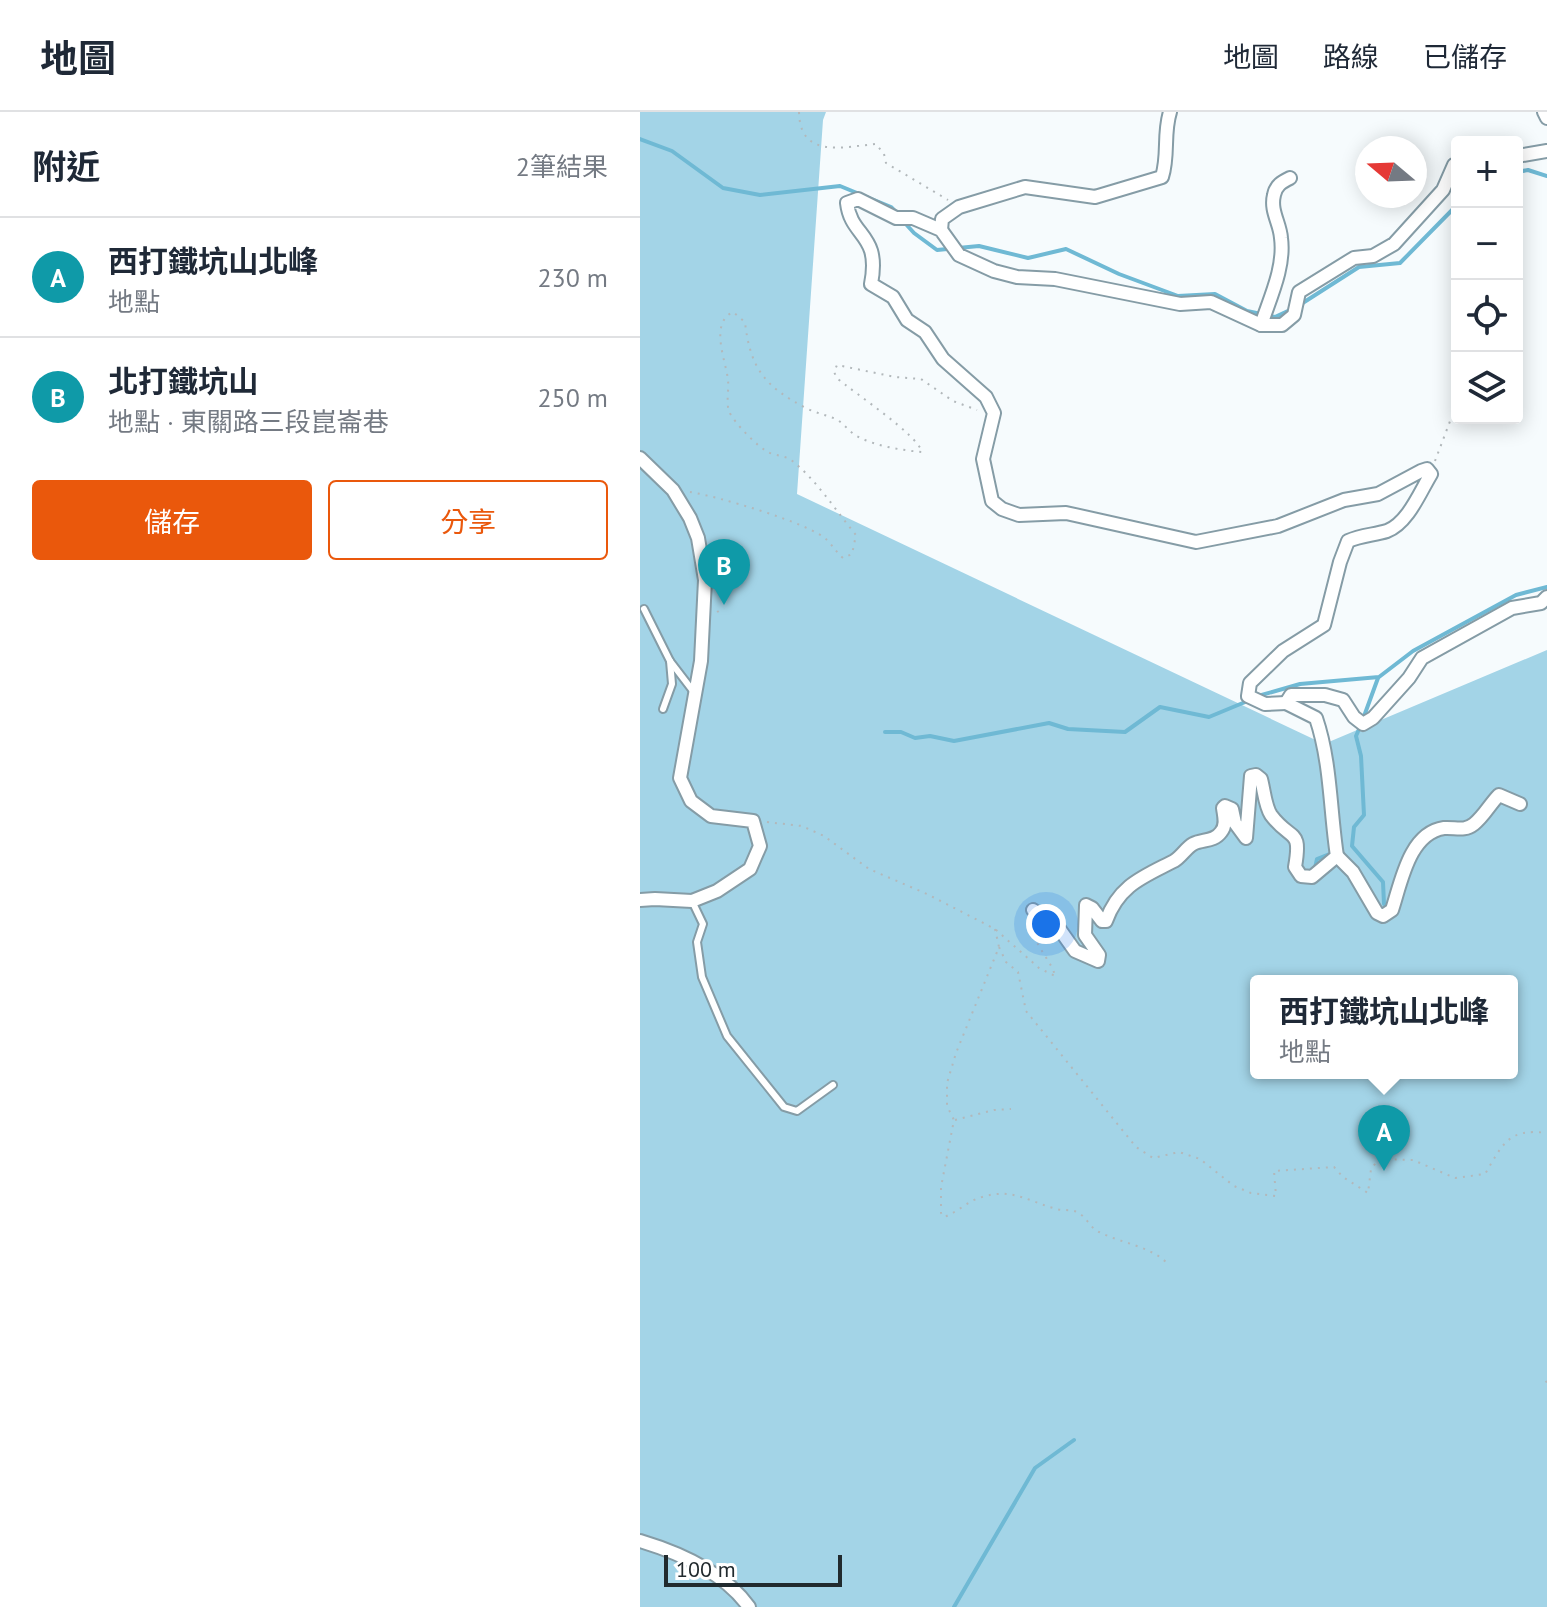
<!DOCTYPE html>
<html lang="zh-TW">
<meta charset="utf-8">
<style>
:root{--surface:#fff;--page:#f6f6f7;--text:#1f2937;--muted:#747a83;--line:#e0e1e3;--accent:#ea580c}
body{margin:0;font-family:"PT Sans","Noto Sans TC",sans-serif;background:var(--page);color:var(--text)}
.controls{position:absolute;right:24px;top:24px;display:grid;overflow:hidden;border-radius:8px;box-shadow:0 4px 20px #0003}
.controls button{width:72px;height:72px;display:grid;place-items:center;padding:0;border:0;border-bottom:2px solid var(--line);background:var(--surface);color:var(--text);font:40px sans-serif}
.compass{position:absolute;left:715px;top:24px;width:72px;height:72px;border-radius:50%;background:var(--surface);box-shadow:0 4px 20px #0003;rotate:289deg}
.scale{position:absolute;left:24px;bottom:20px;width:178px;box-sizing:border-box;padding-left:8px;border:4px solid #212a2e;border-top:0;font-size:22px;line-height:28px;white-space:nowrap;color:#212a2e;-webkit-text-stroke:6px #fff;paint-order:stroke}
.you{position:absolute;left:406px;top:812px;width:28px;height:28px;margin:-20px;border:6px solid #fff;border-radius:50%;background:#1a73e8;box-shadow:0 0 0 12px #1a73e833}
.badge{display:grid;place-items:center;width:52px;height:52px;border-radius:50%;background:var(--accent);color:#fff;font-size:26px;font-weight:700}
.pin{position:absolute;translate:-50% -66px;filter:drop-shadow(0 2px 4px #0008)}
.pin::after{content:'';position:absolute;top:42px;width:28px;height:24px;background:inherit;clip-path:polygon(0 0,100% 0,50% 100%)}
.popup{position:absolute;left:610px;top:863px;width:268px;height:104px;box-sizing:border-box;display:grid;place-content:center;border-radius:8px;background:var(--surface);filter:drop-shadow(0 2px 6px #0005);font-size:26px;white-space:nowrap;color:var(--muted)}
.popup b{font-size:30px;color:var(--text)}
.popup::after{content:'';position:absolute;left:50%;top:100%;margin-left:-16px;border:16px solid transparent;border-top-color:var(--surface)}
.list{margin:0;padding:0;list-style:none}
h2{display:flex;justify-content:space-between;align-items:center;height:104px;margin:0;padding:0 32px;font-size:34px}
h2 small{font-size:26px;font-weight:400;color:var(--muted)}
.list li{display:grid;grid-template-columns:52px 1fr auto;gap:24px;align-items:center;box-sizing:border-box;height:120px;padding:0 32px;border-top:2px solid var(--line)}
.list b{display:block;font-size:30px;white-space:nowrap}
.list p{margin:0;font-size:26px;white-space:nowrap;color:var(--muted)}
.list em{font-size:26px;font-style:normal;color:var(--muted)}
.actions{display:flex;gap:16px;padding:24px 32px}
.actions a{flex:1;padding:18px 0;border:2px solid var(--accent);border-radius:8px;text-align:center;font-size:28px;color:var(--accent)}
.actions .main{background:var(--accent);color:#fff}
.icon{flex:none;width:44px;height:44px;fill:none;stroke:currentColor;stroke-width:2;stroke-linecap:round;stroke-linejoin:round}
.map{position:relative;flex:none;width:907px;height:1495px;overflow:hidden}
header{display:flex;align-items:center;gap:48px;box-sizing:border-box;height:112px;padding:0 40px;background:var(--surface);border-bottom:2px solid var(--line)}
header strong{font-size:38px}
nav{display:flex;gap:44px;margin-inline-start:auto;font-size:28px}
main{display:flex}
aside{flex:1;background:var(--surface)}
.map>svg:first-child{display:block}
.green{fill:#a3d4e7;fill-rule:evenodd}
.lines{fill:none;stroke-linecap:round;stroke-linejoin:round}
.stream{stroke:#6fb9d4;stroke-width:4}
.lane-casing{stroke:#859ca6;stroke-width:10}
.street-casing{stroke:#859ca6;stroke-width:16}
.path{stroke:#b2b8bb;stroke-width:2;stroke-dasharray:2 6;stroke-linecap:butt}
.lane{stroke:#fff;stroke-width:6}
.street{stroke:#fff;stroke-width:12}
</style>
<header>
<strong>地圖</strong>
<nav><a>地圖</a><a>路線</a><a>已儲存</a></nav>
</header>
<main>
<aside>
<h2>附近<small>2筆結果</small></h2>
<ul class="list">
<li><span class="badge" style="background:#0f9aa8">A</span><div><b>西打鐵坑山北峰</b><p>地點</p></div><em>230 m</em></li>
<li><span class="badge" style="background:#0f9aa8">B</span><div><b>北打鐵坑山</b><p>地點 · 東關路三段崑崙巷</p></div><em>250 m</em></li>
</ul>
<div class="actions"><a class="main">儲存</a><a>分享</a></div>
</aside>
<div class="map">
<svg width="907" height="1495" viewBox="0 0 907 1495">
<rect width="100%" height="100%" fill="#f6fbfd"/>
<path class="green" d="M0,0H186L183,8L157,382L684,632L907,538V1495H0ZM616,869H872V961H616Z"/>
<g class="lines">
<g class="stream">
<path d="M0,27L32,39L83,76L120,83L200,74L251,95L256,100"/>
<path d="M877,60L888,58L907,64"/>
<path d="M264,110L274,121L297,138L339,134L388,146L426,137L479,162L538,184L575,182L607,199L635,205L650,198"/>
<path d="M658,194L719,155L760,151L817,93"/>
<path d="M618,584L660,572L739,565L773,539L876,483L907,475"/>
<path d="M723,607L738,566"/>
<path d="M720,615L716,624L721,644L724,703L714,715L712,734L743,770L744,792"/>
<path d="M245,620H261L275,626L290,624L314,629L409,611L428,617L485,620L520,595L569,605L610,588"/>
<path d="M675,756L677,747L692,741"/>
<path d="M314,1495L395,1356L434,1328"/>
</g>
<defs>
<g id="lane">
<path d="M4,497L30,549L53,579"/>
<path d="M23,597L32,572L30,549"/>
<path d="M52,789L63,812L57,830L62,865L87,924L144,995L157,999L193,973"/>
</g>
<g id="street">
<path d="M904,0L907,6"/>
<path d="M877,44L907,39"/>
<path d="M301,118L302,107L319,95L385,75L455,85L522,65C529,43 523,22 530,0"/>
<path d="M621,213C630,186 645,155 641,126C640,111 630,99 634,83C636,73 642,70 650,66"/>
<path d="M0,346L33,378L50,406L58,426L65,468L61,549L40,666L51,689L71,704L113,709L120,734L110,757L77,779L52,789L15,787L0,788"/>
<path d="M646,591L625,592L608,584L610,571L643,539L684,513L700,450L708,429C721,423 734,423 747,419C768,411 780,380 791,362L787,357L781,359L738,382L704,388L638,414L556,430L426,401L379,403L362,397L352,389L343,347L354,301L346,285L303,247L285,220L267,208L253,185L231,172C241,121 211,126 207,91L218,87L256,106H273L301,118L319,143L354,159L377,165L415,167L540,192L571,190L621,213H642L654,203L659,180L714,146L733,144L754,132L803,78L814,53H817"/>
<path d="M697,744L713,760L737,801L743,804L752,798C761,771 769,721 804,716C815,715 824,720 834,712C844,704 850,692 859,683L880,692"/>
<path d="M393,798L418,815L435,839L458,849L459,843L445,823L446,793L452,796L462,809H466C479,773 503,765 534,749C541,745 546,736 553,732C562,727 574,730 581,720C587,713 584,704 583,696L585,694L592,697L595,711L606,726L611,664L616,663L621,667C624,678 625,694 631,703C651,730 662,715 655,755L661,764L672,765L697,744C690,699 691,650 676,606L646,591L651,583H685L703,588L714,605L723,612L733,606L769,566L782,546L872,496L901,491L907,485"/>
<path d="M0,1429C40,1441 84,1460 109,1495"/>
</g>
</defs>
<use href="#lane" class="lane-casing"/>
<use href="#street" class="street-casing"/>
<g class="path">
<path d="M159,0C160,47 202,35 236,32L244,42L246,51L308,88"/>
<path d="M795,349L812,304L817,296"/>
<path d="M50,380C76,384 170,411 187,428C193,434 196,440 203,446L212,442L216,423C196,399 176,367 151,348C144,343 135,344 128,340C118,335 93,310 89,299C86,291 89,278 88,268C86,249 69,211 93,200L105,210C110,256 125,275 166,296C176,301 186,303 196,307C203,311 208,318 215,323C234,334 260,338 282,340C277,322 214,281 197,266L194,260L197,253L255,265L281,267L313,289L337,298"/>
<path d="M77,500L84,496"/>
<path d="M127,710L162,714L184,724L229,757L287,782L355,817L399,856L415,864"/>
<path d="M388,810V816L413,857L415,864"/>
<path d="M355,817L359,835L316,941L307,971V994L314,1008L301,1075V1101L304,1105C318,1100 329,1088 342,1085C371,1076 386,1088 413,1096C420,1099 430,1097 437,1100C446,1104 450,1116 459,1120C481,1131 509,1134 526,1150"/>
<path d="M359,835L366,850L378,860L386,899L496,1035L513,1046L539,1040L560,1047L594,1074L611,1081L636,1084L634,1059L694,1055L703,1065L728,1081L731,1057L739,1047L773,1048L815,1066L845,1062C863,1032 868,1016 907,1021"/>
<path d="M315,1008L354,998L371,997"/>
<path d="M907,1269L905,1271L907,1272"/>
</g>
<use href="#lane" class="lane"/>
<use href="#street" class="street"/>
</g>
</svg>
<div class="controls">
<button>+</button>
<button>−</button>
<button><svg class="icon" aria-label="locate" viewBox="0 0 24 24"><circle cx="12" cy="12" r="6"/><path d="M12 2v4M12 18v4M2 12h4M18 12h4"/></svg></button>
<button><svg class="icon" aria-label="layers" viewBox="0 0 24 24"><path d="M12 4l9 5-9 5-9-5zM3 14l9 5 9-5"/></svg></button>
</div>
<svg class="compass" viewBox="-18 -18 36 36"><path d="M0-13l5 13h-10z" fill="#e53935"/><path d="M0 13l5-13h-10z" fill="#747a83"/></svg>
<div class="scale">100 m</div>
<div class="you"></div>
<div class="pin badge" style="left:744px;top:1059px;background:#0f9aa8">A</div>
<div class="popup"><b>西打鐵坑山北峰</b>地點</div>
<div class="pin badge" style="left:84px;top:493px;background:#0f9aa8">B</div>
</div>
</main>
